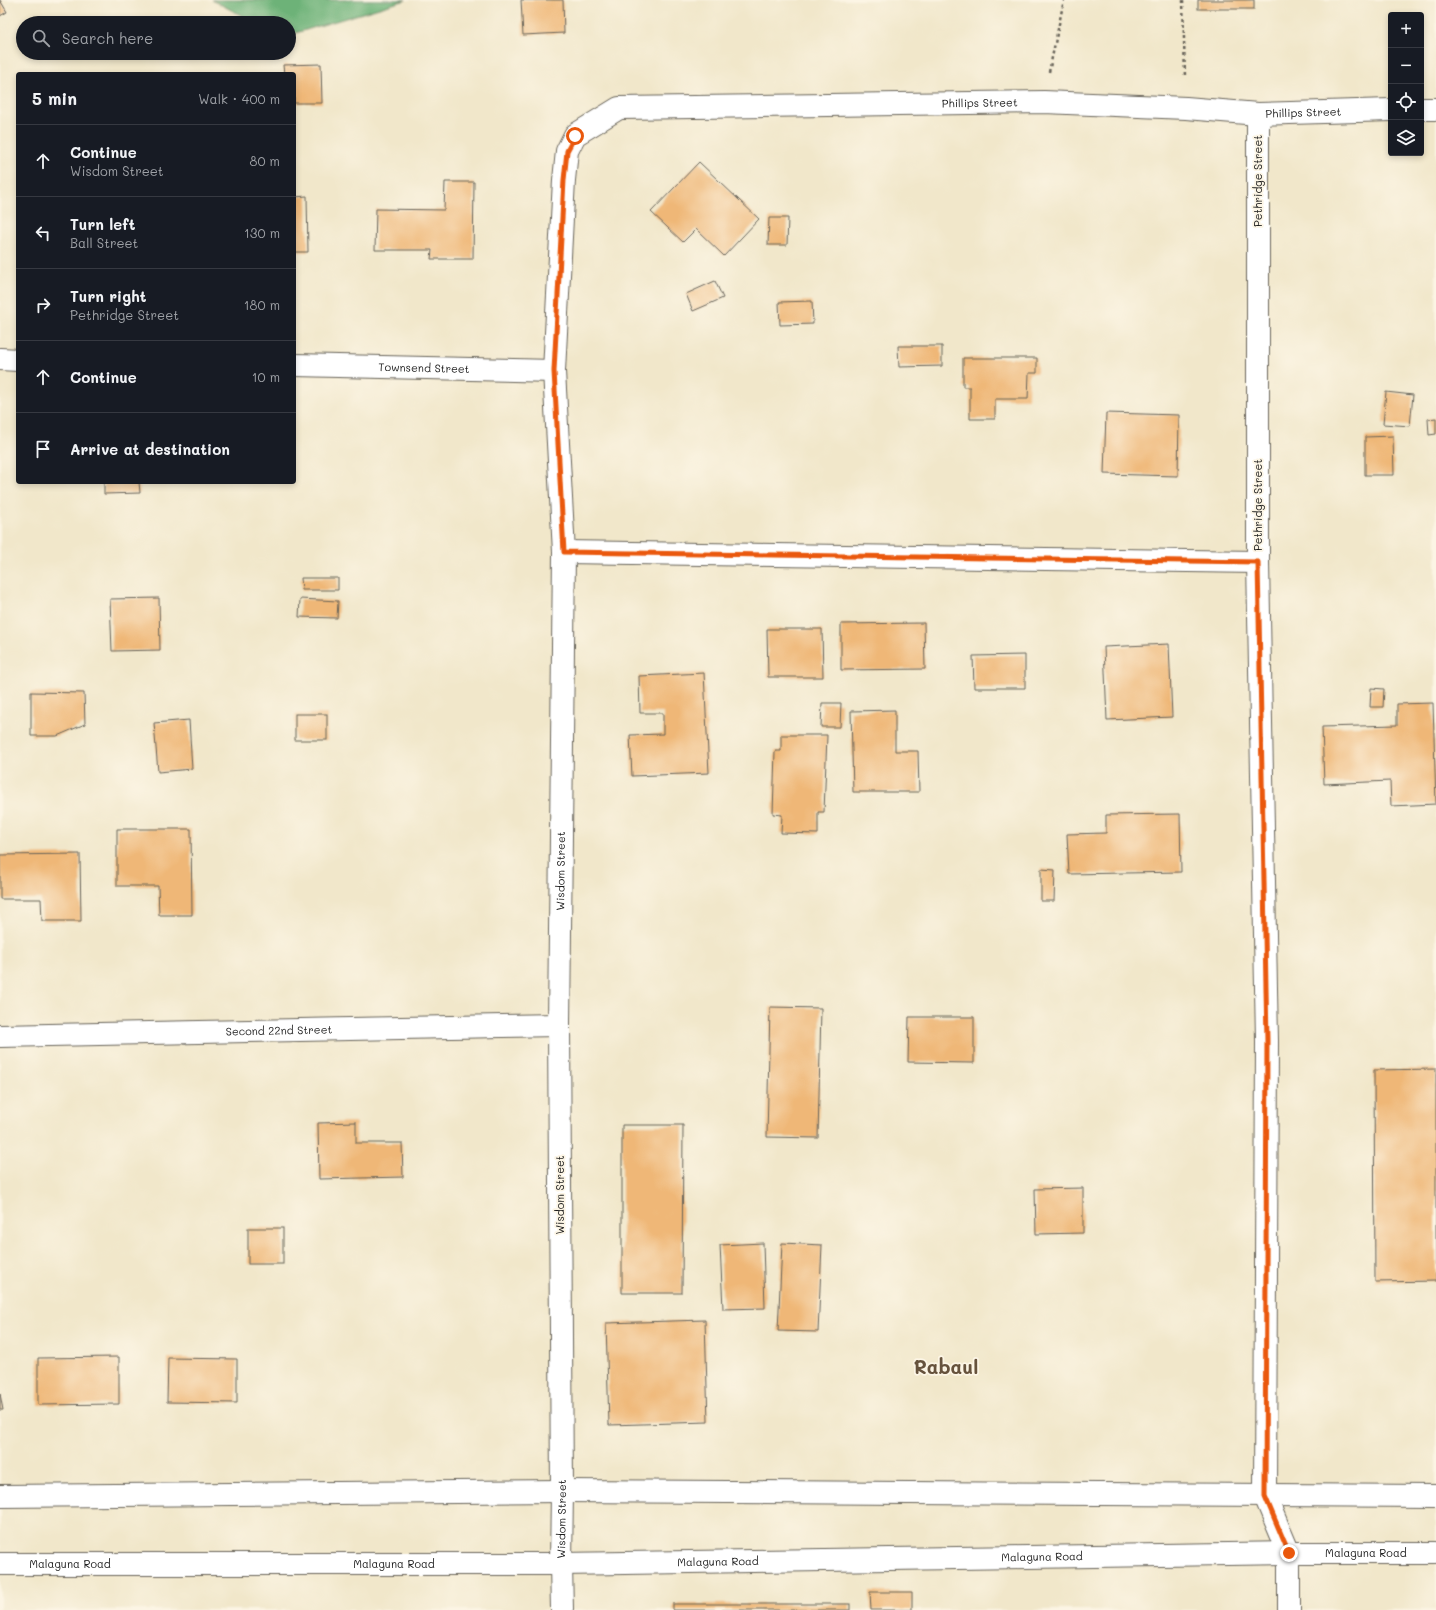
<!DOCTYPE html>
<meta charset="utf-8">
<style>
:root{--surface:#171b24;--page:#242831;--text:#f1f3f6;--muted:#9ea1a6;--line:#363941}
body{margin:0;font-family:Mali,sans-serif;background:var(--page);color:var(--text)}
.controls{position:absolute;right:12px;top:12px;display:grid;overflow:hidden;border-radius:4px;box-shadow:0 2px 6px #0003}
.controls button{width:36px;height:36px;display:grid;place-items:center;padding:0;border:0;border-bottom:1px solid var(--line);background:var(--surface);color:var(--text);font:20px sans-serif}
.stop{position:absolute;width:12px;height:12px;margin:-9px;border:3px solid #ea580c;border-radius:50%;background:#fff}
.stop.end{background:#ea580c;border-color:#fff;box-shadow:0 1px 4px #0008}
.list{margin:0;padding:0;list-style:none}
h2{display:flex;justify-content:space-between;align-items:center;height:52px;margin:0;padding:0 16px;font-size:17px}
h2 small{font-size:13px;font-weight:400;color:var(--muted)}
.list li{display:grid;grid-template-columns:26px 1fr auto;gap:12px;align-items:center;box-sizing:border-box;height:72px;padding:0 16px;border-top:1px solid var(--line)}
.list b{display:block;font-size:15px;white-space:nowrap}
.list p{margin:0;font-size:13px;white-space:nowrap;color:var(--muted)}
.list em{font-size:13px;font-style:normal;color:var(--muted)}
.icon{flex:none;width:22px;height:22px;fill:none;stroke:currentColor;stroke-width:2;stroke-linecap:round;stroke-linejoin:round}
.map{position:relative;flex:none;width:1436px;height:1610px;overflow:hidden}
.search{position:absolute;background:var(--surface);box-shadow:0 2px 6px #0003;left:16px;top:16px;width:280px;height:44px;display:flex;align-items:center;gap:10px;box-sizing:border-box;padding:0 14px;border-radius:22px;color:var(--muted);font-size:15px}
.panel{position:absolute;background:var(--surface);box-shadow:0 2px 6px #0003;left:16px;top:72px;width:280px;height:412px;border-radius:4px}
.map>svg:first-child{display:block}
.forest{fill:#6db278;stroke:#44674a}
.building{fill:#efb777}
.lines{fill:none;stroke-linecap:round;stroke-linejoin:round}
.minor-casing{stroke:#676359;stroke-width:24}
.path{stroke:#676359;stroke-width:2.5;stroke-dasharray:3 3;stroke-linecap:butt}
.minor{stroke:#fff;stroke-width:22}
.route{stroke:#ea580c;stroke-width:5}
.labels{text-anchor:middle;stroke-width:3.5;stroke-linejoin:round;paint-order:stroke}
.street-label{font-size:11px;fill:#1c1c1c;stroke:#fcf5e5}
.town-label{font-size:19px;font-weight:bold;fill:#66523c;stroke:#fcf5e5}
</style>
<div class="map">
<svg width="1436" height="1610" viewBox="0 0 1436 1610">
<rect width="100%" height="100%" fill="#fcf5e5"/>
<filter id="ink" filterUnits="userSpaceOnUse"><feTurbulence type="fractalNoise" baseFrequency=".025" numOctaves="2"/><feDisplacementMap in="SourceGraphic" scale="8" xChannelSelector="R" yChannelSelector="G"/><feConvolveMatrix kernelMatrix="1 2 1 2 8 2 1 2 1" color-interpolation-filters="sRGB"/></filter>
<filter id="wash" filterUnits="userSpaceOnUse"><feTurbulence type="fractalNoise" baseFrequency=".012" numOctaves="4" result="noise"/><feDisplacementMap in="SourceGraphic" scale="16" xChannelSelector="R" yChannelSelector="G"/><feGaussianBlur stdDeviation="0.9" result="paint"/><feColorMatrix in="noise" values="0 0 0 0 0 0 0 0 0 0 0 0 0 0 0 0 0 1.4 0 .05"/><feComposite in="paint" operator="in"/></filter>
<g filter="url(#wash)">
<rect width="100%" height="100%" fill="#f1e7ca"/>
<path class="forest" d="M212,0H406L289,35V23H256Z"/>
<g id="blocks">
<g class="building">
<path d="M0,0L7,12L0,16Z"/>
<path d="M521,0H563L564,33L523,35Z"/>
<rect x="1198" y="0" width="56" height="9"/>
<path d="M321,64L322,103H294V74H284L283,65Z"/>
<path d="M699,162L759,219L724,256L696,229L683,242L651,212Z"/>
<path d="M445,182H474L473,259H431L432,250H375L376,209L444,210Z"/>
<path d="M307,196L308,252H294V197Z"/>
<path d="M769,218H788L787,245H768Z"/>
<path d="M715,281L723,298L693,311L686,294Z"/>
<path d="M812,301L813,324L780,325L779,302Z"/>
<path d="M898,346H942V366L899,367Z"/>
<path d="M963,358H1037V373H1029L1028,399H995V419H970V387H963Z"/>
<path d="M1386,392L1413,395L1410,426L1383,424Z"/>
<path d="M1106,413L1179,415L1178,476L1104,474Z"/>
<path d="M1436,418V434L1429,435L1428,419Z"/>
<path d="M1393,436L1394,475H1365V437Z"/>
<path d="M104,482H139L140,493L104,494Z"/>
<path d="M301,578H338V590H302Z"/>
<path d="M159,598L160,650L112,651L110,599Z"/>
<path d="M300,599L338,601L337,618L299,617Z"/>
<path d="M924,623L925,669L841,670V624Z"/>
<path d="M767,629H822L823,677H768Z"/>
<path d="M1169,644L1172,717L1107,720L1104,647Z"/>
<path d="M1025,655V688H974L973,656Z"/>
<path d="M704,673L709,773L632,776L630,735L663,734V713H640L639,676Z"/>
<path d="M1371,688L1384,689L1383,707H1370Z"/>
<path d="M31,692L84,693L85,724L57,736H31Z"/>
<path d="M822,703H841L840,727H821Z"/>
<path d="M1433,703L1436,804L1391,806L1390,781L1324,784L1322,727L1397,725V704Z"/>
<path d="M895,710V751H918L919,792H853L851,711Z"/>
<rect x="295" y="714" width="32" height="26"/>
<path d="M189,720L192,769L158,772L154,723Z"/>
<path d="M781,735H827L824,812H818V834L781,833L782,815L773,814L775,751H781Z"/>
<path d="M1180,814L1181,872L1069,874L1067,834L1106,833V815Z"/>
<path d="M117,829H191L192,915H159L158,886H117Z"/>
<path d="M80,854L81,921H42L41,899H0V855Z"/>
<path d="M1041,869L1055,870L1054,901H1041Z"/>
<path d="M770,1007L821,1008L818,1138L767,1137Z"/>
<path d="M909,1017H974V1063L908,1062Z"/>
<path d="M1436,1069V1281L1375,1282L1374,1070Z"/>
<path d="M356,1122V1143H402L403,1177L319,1179L318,1123Z"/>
<path d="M622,1125H683L682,1293H622Z"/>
<path d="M1083,1188V1233L1036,1234L1035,1189Z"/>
<rect x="248" y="1228" width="35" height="36"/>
<path d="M763,1243L765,1308L723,1309L720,1245Z"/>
<path d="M782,1243L822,1245L818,1332L778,1331Z"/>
<path d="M705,1320L708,1422L609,1425L606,1323Z"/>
<path d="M119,1357V1404L38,1405V1358Z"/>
<path d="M168,1358L237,1359V1403L167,1402Z"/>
<path d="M0,1394L3,1410H0Z"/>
<path d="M870,1592H912V1610H871Z"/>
<rect x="673" y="1604" width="177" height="6"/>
</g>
</g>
</g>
<g filter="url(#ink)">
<use href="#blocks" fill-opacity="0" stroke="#676359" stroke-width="1"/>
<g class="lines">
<defs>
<g id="minor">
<path d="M1421,109H1436"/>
<path d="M1258,114V562L1267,1041L1265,1496L1289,1553V1610"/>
<path d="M0,359L18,360"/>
<path id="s1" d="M294,365L554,371"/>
<path d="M564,552L1258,562"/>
<path id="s2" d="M0,1036L559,1025"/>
<path d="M0,1496L562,1491L1436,1496"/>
<path id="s3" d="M0,1564H561L1289,1553H1436"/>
<path id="s4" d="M562,1610L561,1564L562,1491L559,1025L564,552L554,371L564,180L567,151L575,135L619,108L1044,102L1186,108L1258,114L1391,110"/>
</g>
</defs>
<use href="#minor" class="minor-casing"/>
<g class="path">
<path d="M1183,0L1185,78"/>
<path d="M1049,72L1064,0"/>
</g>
<use href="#minor" class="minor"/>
</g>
</g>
<g class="lines" filter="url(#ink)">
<path class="route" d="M575,136L567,151L564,180L554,371L564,552L1258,562L1267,1041L1265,1496L1289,1553"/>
</g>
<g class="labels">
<g class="street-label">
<text dy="4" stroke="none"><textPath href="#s4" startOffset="1890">Phillips Street</textPath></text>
<text dy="4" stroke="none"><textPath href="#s4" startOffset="2214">Phillips Street</textPath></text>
<text transform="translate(1258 181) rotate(-90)" y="4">Pethridge Street</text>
<text dy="4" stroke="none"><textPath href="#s1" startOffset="130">Townsend Street</textPath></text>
<text transform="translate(1258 505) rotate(-90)" y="4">Pethridge Street</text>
<text dy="4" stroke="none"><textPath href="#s4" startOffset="739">Wisdom Street</textPath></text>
<text dy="4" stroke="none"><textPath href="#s2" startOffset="279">Second 22nd Street</textPath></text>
<text transform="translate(560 1195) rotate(-90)" y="4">Wisdom Street</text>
<text dy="4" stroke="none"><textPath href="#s4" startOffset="91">Wisdom Street</textPath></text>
<text dy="4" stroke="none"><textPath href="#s3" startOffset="1366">Malaguna Road</textPath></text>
<text dy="4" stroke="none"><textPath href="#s3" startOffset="1042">Malaguna Road</textPath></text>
<text dy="4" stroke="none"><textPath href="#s3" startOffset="718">Malaguna Road</textPath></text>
<text dy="4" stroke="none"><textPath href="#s3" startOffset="70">Malaguna Road</textPath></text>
<text dy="4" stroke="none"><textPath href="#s3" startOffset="394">Malaguna Road</textPath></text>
</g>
<g class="town-label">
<text x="946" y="1374">Rabaul</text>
</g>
</g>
</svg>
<div class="controls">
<button>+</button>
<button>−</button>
<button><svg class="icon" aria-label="locate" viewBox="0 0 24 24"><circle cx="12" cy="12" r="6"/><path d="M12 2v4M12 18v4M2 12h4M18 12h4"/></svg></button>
<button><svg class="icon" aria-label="layers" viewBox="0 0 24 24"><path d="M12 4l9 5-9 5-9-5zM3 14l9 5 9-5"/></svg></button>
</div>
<div class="stop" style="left:575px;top:136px"></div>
<div class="stop end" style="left:1289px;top:1553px"></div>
<div class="search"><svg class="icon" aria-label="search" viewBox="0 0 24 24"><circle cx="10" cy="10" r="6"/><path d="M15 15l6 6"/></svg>Search here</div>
<section class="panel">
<h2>5 min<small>Walk · 400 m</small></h2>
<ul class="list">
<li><svg class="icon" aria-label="ahead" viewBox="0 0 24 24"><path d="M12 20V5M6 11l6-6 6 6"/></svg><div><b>Continue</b><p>Wisdom Street</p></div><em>80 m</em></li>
<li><svg class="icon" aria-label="left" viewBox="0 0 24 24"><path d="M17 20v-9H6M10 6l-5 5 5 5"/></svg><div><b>Turn left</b><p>Ball Street</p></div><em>130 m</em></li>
<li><svg class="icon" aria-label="right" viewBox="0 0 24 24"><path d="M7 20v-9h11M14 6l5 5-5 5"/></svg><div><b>Turn right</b><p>Pethridge Street</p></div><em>180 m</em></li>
<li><svg class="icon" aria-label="ahead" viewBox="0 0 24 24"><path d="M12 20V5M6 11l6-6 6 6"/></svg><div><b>Continue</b></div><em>10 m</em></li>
<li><svg class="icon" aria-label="arrive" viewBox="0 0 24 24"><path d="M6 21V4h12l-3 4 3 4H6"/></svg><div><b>Arrive at destination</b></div></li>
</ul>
</section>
</div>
